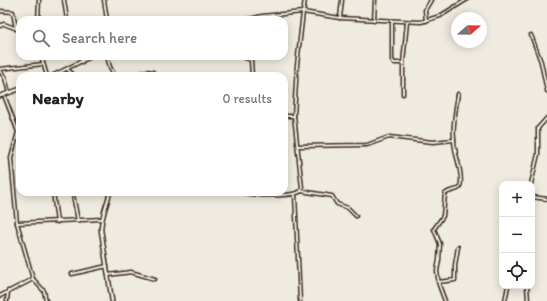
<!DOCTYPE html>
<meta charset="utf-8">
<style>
:root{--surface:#fff;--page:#f6f6f6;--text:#222;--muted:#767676;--line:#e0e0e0}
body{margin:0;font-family:Itim,sans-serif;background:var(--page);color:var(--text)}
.controls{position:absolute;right:12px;bottom:12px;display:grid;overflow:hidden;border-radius:8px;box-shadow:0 2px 10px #0003}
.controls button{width:36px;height:36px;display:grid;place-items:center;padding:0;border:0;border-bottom:1px solid var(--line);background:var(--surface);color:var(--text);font:20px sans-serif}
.compass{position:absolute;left:451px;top:12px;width:36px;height:36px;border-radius:50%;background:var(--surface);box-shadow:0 2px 10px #0003;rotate:70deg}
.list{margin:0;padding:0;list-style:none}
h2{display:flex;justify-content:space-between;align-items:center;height:52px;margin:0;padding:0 16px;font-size:17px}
h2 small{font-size:13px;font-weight:400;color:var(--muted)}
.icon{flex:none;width:22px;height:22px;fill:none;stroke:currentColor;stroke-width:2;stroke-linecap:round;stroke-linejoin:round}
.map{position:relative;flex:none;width:547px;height:301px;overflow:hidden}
.search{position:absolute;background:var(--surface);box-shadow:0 2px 10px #0003;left:16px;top:16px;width:272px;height:44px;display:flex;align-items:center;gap:10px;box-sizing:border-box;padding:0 14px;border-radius:12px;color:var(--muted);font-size:15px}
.panel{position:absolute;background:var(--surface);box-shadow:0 2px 10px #0003;left:16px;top:72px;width:272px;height:124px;border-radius:12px}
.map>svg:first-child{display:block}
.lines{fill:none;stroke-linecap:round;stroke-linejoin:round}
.minor-casing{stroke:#3b2a1e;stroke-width:5}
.tertiary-casing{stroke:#3b2a1e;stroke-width:5.5}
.minor{stroke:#f7f3e8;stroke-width:2}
.tertiary{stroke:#f7f3e8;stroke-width:2.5}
</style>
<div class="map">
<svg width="547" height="301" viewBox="0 0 547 301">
<rect width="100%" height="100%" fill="#efebe0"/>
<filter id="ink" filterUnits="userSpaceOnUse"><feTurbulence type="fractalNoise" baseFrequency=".025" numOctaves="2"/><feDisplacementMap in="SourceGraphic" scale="8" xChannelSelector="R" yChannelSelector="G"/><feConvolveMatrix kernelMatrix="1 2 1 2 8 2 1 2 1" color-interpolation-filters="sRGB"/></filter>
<g filter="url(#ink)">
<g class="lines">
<defs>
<g id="minor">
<path d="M64,0L67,20"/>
<path d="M104,0L107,20"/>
<path d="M0,11L13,12L16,29"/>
<path d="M340,18L342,0"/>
<path d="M38,20L39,0"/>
<path d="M246,20L262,16L303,12L305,0"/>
<path d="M374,21L375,0"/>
<path d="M426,21L425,10L431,0"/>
<path d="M392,22V60L394,63H403"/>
<path d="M0,26L4,24L20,30"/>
<path d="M531,35L541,62L547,91"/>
<path d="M41,56L47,76"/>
<path d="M80,56L82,62"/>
<path d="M107,56L110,67L115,76"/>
<path d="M239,56L251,60L252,76"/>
<path d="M0,69L43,64"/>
<path d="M68,70L75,76"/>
<path d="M0,71L5,78L9,93"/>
<path d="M52,76L92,56"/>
<path d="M136,76L146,71L153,72L155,76"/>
<path d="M403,94V63L407,22"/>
<path d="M4,95L18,132L11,158L17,223L102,219"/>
<path d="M284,116H294"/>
<path d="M298,146L367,145L389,137L433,142L454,140"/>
<path d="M531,184L538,154V128L547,118"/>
<path d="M301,191L332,196L337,204L348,208L356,216"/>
<path d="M53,192L57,222"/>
<path d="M242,192C251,196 294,197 301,191L302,188L294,116L297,65L303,12L340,18L421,22L440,16L466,0"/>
<path d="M73,195L78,221"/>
<path d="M295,195L300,301"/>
<path d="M532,197L547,199"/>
<path d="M17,223L33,279"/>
<path d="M72,274L107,266"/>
<path d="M108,275L131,272L155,279"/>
<path d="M438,282L455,280V265L458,247"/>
<path d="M527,286L528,301"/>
<path d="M0,296L33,279L44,291L46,301"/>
<path d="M7,301L8,291"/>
<path d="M445,301L439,285L437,271L439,260L440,244L434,229L443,216L445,194C449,190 456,191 459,188C464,182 458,161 456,154C451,134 455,113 458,94"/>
<path d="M505,301L508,286"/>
</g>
<g id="tertiary">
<path d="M0,96L20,89"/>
<path d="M110,192C107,205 101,217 101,230L112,301"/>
</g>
</defs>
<use href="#minor" class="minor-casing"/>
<use href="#tertiary" class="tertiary-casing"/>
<use href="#minor" class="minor"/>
<use href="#tertiary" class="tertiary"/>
</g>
</g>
</svg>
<div class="controls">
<button>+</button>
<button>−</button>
<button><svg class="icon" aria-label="locate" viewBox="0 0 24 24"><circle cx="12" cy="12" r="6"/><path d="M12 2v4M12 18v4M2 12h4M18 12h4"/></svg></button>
</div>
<svg class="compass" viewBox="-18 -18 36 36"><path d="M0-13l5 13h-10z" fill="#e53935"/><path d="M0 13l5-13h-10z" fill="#767676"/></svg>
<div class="search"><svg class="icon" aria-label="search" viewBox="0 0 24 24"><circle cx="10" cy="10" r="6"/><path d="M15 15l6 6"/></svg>Search here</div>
<section class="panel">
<h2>Nearby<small>0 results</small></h2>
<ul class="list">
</ul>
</section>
</div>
